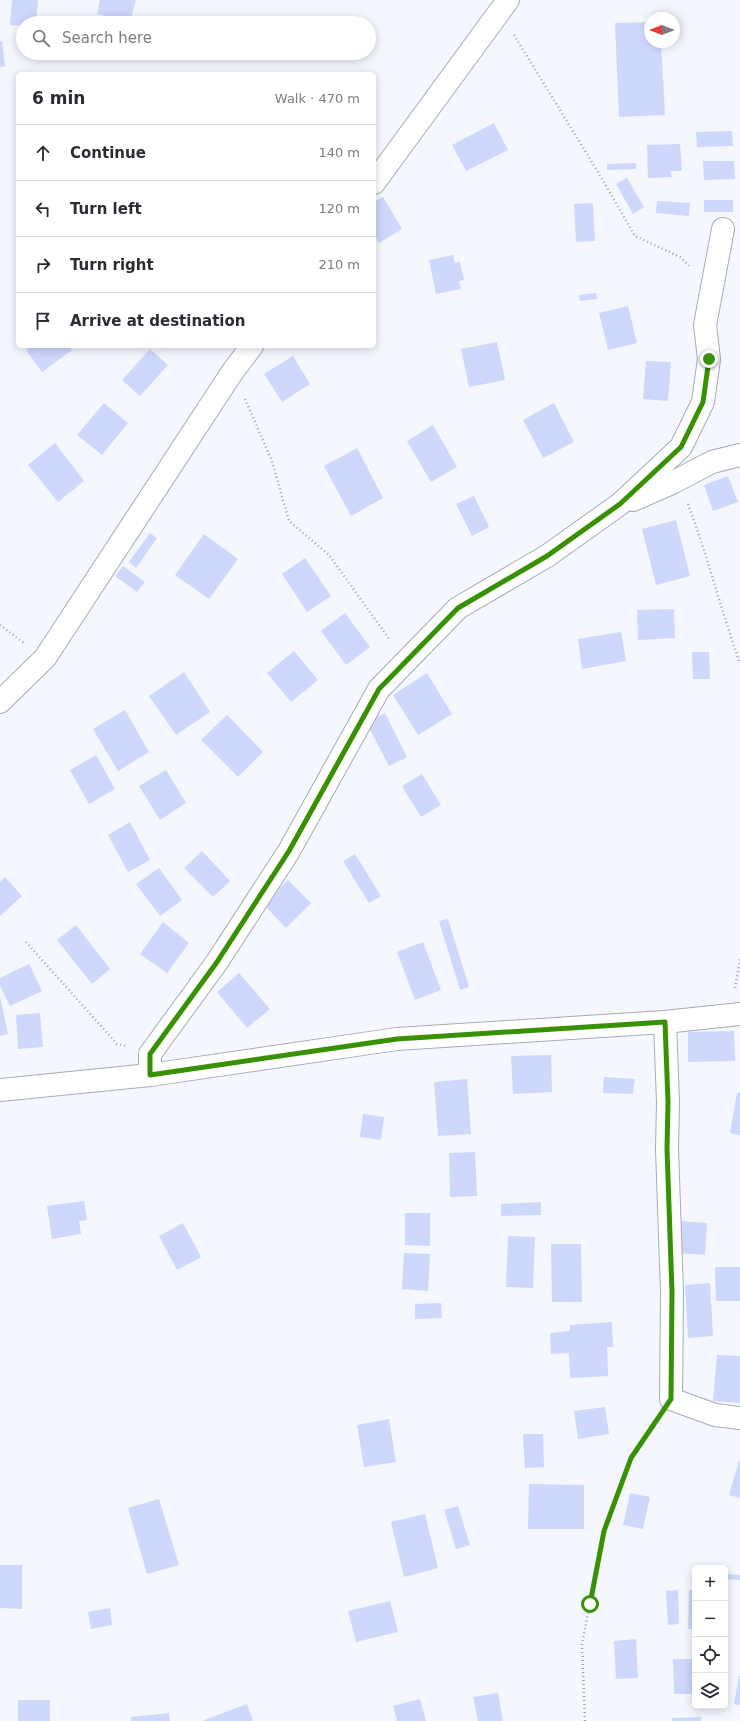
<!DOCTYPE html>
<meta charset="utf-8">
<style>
:root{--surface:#fff;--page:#f2f2f3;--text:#2b2b33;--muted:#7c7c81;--line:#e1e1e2}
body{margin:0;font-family:"DejaVu Sans",sans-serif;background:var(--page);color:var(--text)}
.controls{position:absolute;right:12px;bottom:12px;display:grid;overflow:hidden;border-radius:6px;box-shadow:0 2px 10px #0003}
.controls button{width:36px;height:36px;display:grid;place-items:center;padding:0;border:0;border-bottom:1px solid var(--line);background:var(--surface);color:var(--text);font:20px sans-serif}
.compass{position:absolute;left:644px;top:12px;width:36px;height:36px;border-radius:50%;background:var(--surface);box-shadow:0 2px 10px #0003;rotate:270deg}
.stop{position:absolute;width:12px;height:12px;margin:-9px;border:3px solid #379103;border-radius:50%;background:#fff}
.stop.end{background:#379103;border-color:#fff;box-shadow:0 1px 4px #0008}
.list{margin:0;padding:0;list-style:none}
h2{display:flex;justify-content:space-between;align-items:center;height:52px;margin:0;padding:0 16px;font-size:17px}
h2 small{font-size:13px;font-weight:400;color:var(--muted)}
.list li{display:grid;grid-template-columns:26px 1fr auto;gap:12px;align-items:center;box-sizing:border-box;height:56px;padding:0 16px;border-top:1px solid var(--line)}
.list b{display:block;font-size:15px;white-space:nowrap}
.list em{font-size:13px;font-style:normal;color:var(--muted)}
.icon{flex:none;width:22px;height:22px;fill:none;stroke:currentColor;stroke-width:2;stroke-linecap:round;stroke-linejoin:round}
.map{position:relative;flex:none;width:740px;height:1721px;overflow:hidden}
.search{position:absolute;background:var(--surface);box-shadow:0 2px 10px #0003;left:16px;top:16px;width:360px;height:44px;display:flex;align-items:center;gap:10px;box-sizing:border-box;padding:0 14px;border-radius:22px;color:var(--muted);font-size:15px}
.panel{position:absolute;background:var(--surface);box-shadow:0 2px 10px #0003;left:16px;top:72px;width:360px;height:276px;border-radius:6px}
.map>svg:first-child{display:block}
.building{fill:#ced7fc}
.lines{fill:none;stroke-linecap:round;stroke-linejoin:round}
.minor-casing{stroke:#a7aab4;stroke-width:24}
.path{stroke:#a2a3a9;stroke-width:2.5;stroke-dasharray:1 3;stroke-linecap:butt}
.minor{stroke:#fff;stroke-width:22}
.route{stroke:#379103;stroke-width:5}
</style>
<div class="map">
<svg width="740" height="1721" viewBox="0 0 740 1721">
<rect width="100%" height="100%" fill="#f5f7fe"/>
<g class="building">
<path d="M12,0H38L36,23H23V26L10,25Z"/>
<path d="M100,0H136L130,22L97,14Z"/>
<path d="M650,22V42H661L665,115L619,117L615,23Z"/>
<path d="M0,41H2L5,66L0,67Z"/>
<path d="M494,123L508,150L466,171L452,145Z"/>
<path d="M732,131L733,146L697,147L696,132Z"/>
<path d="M680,144L682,171H670L672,177L648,178L647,145Z"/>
<path d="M703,161H734L735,179L704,180Z"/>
<path d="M636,163V169L607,170V164Z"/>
<path d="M627,178L644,207L633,214L616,184Z"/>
<path d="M383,197L402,229L379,243L374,234V202Z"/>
<rect x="704" y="200" width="29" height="12"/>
<path d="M657,201L690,203L689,216L656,213Z"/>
<path d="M593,203L595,241L576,242L574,204Z"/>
<path d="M453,255L455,263L460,262L464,280L459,281L461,289L436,294L429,260Z"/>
<path d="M596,293L597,299L580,301L579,295Z"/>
<path d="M628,306L637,343L608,350L599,313Z"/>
<path d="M497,342L505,380L469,387L461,349Z"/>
<path d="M32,346H69L72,350L42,372L26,350Z"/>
<path d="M150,349L168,365L140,396L122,380Z"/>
<path d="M293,356L310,384L282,402L264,374Z"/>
<path d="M646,361L671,362L668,401L643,399Z"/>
<path d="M104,403L128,423L102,455L77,435Z"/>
<path d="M554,403L574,442L543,458L523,420Z"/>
<path d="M433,425L457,467L431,482L407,441Z"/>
<path d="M55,443L84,481L58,502L28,465Z"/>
<path d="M357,448L383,498L351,516L324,466Z"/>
<path d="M728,476L738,502L713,511L704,485Z"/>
<path d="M474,496L489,527L472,536L456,504Z"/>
<path d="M676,520L690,576L656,585L642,529Z"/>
<path d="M150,533L157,538L136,568L129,562Z"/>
<path d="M204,534L238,559L209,599L175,575Z"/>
<path d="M305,558L331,596L307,612L282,574Z"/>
<path d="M123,566L145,582L137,592L115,576Z"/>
<path d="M674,609L675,638L638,640L637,610Z"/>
<path d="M345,613L370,647L346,665L321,631Z"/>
<path d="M621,632L626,661L582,669L578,639Z"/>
<path d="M294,651L318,680L291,702L267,673Z"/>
<path d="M692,652H709L710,679H693Z"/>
<path d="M184,672L210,712L176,735L149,696Z"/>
<path d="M427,673L452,714L418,735L393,695Z"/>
<path d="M125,710L149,752L118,771L93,729Z"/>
<path d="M385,713L407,757L389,766L366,722Z"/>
<path d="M227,715L263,752L238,777L201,740Z"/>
<path d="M96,755L115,789L89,804L70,770Z"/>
<path d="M166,770L186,803L160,820L139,786Z"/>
<path d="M422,774L441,805L421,817L402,786Z"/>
<path d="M130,822L150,860L128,872L108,835Z"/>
<path d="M202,851L230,881L213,897L184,868Z"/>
<path d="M355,854L381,896L369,903L343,861Z"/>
<path d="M159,868L182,900L160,916L136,884Z"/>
<path d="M5,877L22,896L0,916V882Z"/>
<path d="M288,880L311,903L286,928L263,904Z"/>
<path d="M448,919L469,987L460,990L439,921Z"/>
<path d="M163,922L189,943L167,973L140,954Z"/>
<path d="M76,925L110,969L92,984L57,940Z"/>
<path d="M423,942L441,990L415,1000L397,952Z"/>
<path d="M29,964L42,991L10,1006L0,986V978Z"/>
<path d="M239,973L270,1009L247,1028L217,992Z"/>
<path d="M0,997L8,1034L0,1036Z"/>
<path d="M40,1013L43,1047L18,1049L16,1015Z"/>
<path d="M734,1031L735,1061L688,1062V1032Z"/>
<path d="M551,1055L552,1092L513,1094L511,1056Z"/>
<path d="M604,1077L635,1079L633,1094L603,1093Z"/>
<path d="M467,1079L471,1134L438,1136L434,1082Z"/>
<path d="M737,1093H740V1135L730,1133Z"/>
<path d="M363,1114L384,1117L381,1140L360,1137Z"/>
<path d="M475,1152L477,1196L450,1197L449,1153Z"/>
<path d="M84,1201L87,1220L79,1221L81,1234L52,1239L47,1206Z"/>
<path d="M541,1202V1215L501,1216V1204Z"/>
<path d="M405,1213H430V1246L405,1245Z"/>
<path d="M679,1221L707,1223L705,1255L676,1253Z"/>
<path d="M183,1223L201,1257L177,1270L159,1236Z"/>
<path d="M508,1236L535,1237L533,1288L506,1287Z"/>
<path d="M551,1244H581L582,1302H552Z"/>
<path d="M404,1253L430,1254L428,1291L402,1289Z"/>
<path d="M715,1267H740V1301H716Z"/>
<path d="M710,1283L713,1336L688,1338L685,1285Z"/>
<path d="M441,1303L442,1318L415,1319V1304Z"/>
<path d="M612,1322L613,1347H607L608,1376L570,1378L569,1353L551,1354L550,1333L570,1331V1325Z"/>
<path d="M717,1355L740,1356V1403L713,1401Z"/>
<path d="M605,1407L609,1434L578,1439L574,1411Z"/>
<path d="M389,1419L396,1462L364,1467L357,1425Z"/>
<path d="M523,1434H543L544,1467L525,1468Z"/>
<path d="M739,1461H740V1498L729,1495Z"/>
<path d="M529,1484L584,1485V1529H528Z"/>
<path d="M630,1493L650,1497L643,1529L623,1525Z"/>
<path d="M159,1499L179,1565L147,1574L128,1508Z"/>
<path d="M458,1506L470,1545L456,1549L444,1510Z"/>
<path d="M425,1514L438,1568L404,1577L391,1522Z"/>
<path d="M0,1565H22V1609L0,1608Z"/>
<path d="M725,1574L740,1575V1580L725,1579Z"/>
<path d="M678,1590L679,1624L668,1625L666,1591Z"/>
<path d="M689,1590H695V1629H688Z"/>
<path d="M390,1601L398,1632L356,1642L348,1611Z"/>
<path d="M110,1608L112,1625L91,1629L88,1612Z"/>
<path d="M636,1639L638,1678L616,1679L614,1641Z"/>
<path d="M673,1659H695V1694H674Z"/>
<path d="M739,1676H740V1705L734,1704Z"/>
<path d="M498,1693L503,1721H478L473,1697Z"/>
<path d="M420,1699L426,1721H397L393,1706Z"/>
<rect x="18" y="1700" width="32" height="21"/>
<path d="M247,1704L253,1721H202Z"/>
<path d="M169,1713L170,1721H131V1717Z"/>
<path d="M701,1717V1721H672V1718Z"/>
</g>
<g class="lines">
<defs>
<g id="minor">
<path d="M374,183L508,0"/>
<path d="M633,500L672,483L712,462L740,455"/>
<path d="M0,702L45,658L233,371L252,346"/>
<path d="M665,1022L668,1102L667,1149L672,1292L671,1399L715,1415L740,1418"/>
<path d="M150,1075V1054L217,962L289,851L379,689L458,608L547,556L620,504L681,447L703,402L709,359L705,325L723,229"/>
<path d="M0,1090L150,1075L397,1039L665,1022L740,1014"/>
</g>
</defs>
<use href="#minor" class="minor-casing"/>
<g class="path">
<path d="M514,35L598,172L635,236L680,257L689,266"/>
<path d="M245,399L272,461L289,521L329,555L390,640"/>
<path d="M688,504C708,557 721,611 740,663"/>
<path d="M0,625L24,643"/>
<path d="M26,942L117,1044L127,1046"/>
<path d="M735,988L740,959"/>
<path d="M585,1721L582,1644L604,1531L631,1458L657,1420"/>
</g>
<use href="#minor" class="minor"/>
</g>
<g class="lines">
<path class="route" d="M590,1604L604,1531L631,1458L671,1399L672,1292L667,1149L668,1102L665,1022L397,1039L150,1075V1054L217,962L289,851L379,689L458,608L547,556L620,504L681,447L703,402L709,359"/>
</g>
</svg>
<div class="controls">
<button>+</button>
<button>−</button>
<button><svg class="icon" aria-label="locate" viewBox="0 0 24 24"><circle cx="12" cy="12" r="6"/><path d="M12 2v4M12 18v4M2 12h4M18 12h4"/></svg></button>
<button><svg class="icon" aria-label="layers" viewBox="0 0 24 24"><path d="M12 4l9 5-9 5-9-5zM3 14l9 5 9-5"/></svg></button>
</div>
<svg class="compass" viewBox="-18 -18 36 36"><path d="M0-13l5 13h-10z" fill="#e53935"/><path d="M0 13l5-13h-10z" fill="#7c7c81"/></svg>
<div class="stop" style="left:590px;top:1604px"></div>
<div class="stop end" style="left:709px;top:359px"></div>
<div class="search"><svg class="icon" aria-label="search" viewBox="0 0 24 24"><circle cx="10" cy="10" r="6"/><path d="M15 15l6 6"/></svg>Search here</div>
<section class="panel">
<h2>6 min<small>Walk · 470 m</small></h2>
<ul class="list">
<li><svg class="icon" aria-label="ahead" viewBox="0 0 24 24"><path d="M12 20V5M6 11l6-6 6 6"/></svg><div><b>Continue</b></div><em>140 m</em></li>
<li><svg class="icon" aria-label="left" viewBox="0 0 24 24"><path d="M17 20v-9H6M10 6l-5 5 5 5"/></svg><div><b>Turn left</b></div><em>120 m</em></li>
<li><svg class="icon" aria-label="right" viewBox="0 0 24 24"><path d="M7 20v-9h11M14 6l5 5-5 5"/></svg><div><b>Turn right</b></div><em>210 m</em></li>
<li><svg class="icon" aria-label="arrive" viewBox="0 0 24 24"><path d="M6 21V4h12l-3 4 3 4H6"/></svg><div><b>Arrive at destination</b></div></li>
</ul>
</section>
</div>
